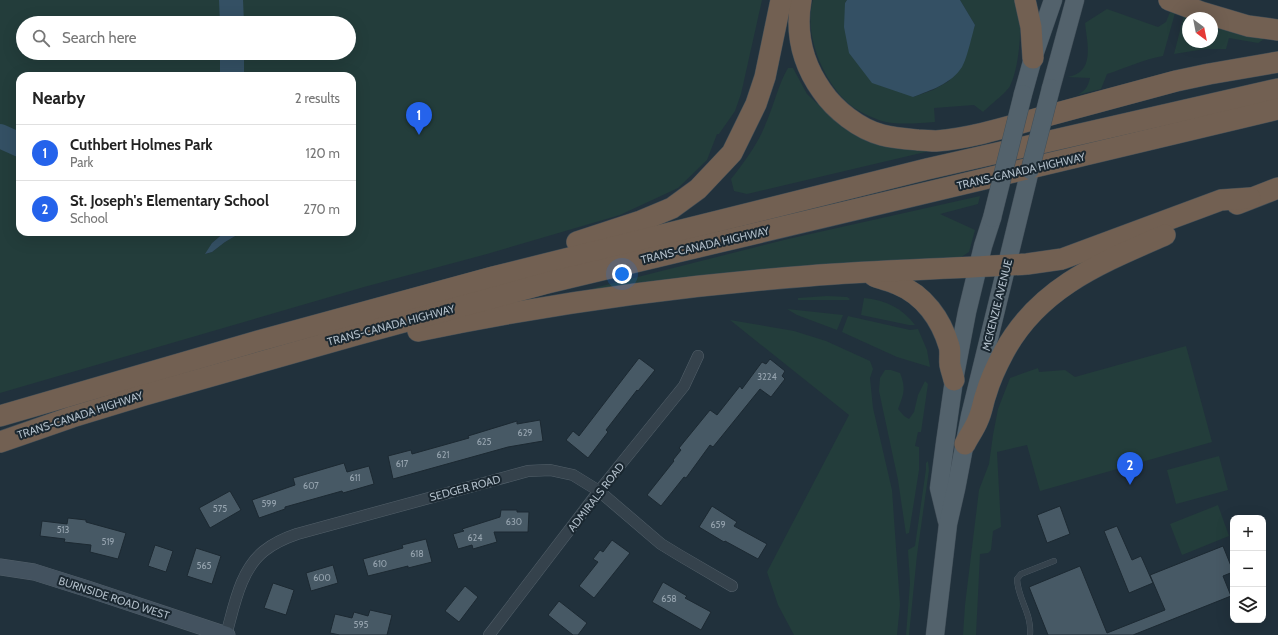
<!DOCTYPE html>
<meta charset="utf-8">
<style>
:root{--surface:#fff;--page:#f6f6f6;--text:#222;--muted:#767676;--line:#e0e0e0;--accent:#2563eb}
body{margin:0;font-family:Cabin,sans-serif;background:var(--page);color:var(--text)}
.controls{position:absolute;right:12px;bottom:12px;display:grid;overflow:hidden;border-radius:8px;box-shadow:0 4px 16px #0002}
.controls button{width:36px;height:36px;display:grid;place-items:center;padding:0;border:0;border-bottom:1px solid var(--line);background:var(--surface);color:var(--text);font:20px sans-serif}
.compass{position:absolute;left:1182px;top:12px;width:36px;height:36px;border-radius:50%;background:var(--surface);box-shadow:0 4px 16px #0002;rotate:148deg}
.you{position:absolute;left:622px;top:274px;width:14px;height:14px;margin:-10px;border:3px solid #fff;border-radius:50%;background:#1a73e8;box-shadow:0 0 0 6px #1a73e833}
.badge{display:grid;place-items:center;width:26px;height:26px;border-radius:50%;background:var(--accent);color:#fff;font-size:13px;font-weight:700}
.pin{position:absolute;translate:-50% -33px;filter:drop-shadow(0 1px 2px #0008)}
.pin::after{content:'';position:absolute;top:21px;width:14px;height:12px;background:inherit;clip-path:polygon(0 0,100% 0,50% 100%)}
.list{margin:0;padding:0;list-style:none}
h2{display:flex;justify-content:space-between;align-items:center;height:52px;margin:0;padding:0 16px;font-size:17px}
h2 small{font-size:13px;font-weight:400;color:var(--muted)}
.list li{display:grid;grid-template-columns:26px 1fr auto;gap:12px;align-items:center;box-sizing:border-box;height:56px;padding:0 16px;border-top:1px solid var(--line)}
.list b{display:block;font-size:15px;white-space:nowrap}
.list p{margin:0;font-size:13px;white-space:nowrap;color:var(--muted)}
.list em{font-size:13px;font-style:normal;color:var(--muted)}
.icon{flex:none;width:22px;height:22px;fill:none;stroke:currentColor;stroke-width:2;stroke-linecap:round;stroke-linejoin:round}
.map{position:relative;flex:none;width:1278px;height:635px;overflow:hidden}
.search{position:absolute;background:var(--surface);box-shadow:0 4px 16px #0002;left:16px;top:16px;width:340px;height:44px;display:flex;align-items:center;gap:10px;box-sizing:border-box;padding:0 14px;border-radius:22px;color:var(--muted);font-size:15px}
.panel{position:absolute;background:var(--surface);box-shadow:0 4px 16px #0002;left:16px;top:72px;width:340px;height:164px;border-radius:12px}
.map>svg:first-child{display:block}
.green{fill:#233d3b;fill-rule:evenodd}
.water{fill:#345064}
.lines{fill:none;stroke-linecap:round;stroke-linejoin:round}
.river{stroke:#345064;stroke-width:24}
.building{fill:#475965;stroke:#1c2932}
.lane-casing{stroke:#53606a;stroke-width:6}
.street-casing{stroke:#53606a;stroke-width:12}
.secondary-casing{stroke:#53606a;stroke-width:17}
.primary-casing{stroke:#414e58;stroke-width:19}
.highway-casing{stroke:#404d56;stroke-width:22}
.lane{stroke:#35424c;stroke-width:5.5}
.street{stroke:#35424c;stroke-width:11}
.secondary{stroke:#43525f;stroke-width:16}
.primary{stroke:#53626c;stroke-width:18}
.highway{stroke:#726052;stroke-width:21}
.primary-bridge-casing{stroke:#414e58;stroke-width:19;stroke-linecap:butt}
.primary-bridge{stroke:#53626c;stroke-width:18}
.labels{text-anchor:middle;stroke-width:4;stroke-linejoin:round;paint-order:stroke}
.number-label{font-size:9px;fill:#96a4af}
.street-label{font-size:11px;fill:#b0bdc8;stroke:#1a2730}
</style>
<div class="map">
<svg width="1278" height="635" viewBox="0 0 1278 635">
<rect width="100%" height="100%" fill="#21313c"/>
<g class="green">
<path d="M0,0H762L741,94L735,111L719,134H717L707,160L678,188L620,215L487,254L364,287L0,393ZM23,23H349V53H23ZM20,76H352V232H242L225,242L212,252L206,254L212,243L225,232H20Z"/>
<path d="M813,0H847L845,3L913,97L933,90L949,81L975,25L960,0H1017C1023,22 1020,65 1010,86C1007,92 989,106 983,112L974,105L934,108L935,122C921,123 901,125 886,122C876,120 855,110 848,103C823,81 803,33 813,0Z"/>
<path d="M1107,9L1158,27L1166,22L1170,12L1175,13L1163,56C1144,59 1126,68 1107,74L1101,89L1077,95C1085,91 1088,87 1090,78L1067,77C1096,73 1087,43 1085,23Z"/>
<path d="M1184,15L1188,18V42H1212V24L1266,38L1258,43L1229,38L1226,49H1205L1174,54Z"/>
<path d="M788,68H793L807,94L842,127L868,142L909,149H938L747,194L734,191L731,179C745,161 758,144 766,123C774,105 778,85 788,68Z"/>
<path d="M980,196L978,204L940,214L975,230L969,252L960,258L574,295L598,287L788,239Z"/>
<path d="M827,296L847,297L850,299L849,300H798V298Z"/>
<path d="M864,298C886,300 902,308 915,325H909L861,315Z"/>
<path d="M787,309L843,315L837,330L797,315Z"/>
<path d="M848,316L910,330L918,329L927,350L930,367L897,357L842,332Z"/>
<path d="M730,320L794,331L826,341L870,361L873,369L870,378L873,408L892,490L900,605L897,635H794L778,605L767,572L849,415Z"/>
<path d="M1186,346L1212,442L1040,491L1027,445L997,452L1001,527L993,531L991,550L988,553L980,554L976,635H963L965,605L979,490L989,464L993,435L998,409L1010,378L1038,368L1039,372L1065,370L1075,377Z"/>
<path d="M885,370H891L900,373C906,388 904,394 898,409L904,416L909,419L914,412L918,395L925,381L928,384L921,432H918L915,446L919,447V470L909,533L906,534L898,480L879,391L880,378Z"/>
<path d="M1219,456L1228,490L1176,504L1167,470Z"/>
<path d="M928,461L929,470L917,555L909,635H906L910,583L908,550L915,546L926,469V463Z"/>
<path d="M1218,505L1229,536L1182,555L1170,524Z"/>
</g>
<g class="water">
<path d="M847,0H960L975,25C972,35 967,59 962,67C951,84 931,90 913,97L872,83L849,53L844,27L845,3Z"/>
<path d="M225,232H242L225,242L212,252L205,254L212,243Z"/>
</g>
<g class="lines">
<g class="river">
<path d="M231,0L232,23"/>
<path d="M232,53V76"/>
<path d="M0,136L20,145"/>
</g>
</g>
<g class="building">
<path d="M639,358L655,370L638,391L637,390L606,430L608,432L588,458L566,440L573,431L579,436Z"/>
<path d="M770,359L785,371L782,376L785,379L771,397L760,389L713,447L710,445L686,478L684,477L661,506L647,495L674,461L673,460L681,450L679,448L710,410L717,415L740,386L742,389L762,362L766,364Z"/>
<path d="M540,420L543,441L508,447L393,479L388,456L411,450L412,454L469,438L468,436L517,421V424Z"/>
<path d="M344,463L347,472L369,466L374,484L343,493L342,491L285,507V509L259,518L252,500L295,485L293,478Z"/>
<path d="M230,491L241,510L210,528L199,508Z"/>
<path d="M712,506L737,522L734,526L767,544L758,559L725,541L724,542L699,527Z"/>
<path d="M1060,506L1070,534L1047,543L1037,515Z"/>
<path d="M501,510H517V512H529L528,532H494L497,542L473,549L472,545L458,549L453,534L464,531L462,529L500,517Z"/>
<path d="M68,518L86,520V522L126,533L118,559L90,552L91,545L64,542L65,539L40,536L42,521L67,524Z"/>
<path d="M1117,526L1132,560L1141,556L1153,583L1129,593L1104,531Z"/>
<path d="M426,539L432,562L408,568V566L368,576L363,559L403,548L402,545Z"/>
<path d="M612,540L630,553L594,598L579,586L598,562L593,559L600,550L603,552Z"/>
<path d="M155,545L173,551L166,572L148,566Z"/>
<path d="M1223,546L1233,571V572L1223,576L1231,596L1133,635H1048L1029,587L1080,566L1107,633L1165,610L1150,575Z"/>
<path d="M196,548L221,556L212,584L187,576Z"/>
<path d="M333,565L338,583L311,591L306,573Z"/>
<path d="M663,582L687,596L685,598L711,612L701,630L652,602Z"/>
<path d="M273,583L294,590L286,615L264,608Z"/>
<path d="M465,586L478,597L459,622L445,611Z"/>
<path d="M559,601L587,623L578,635H573L548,615Z"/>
<path d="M370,610L392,615L387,635H340L330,633L335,614L352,618L354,612L368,616Z"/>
</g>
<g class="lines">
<defs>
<path id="lane" d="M1030,635C1032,613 1018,600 1017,579L1021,574L1054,561"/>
<g id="street">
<path d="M226,635C234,607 240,570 264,551C274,543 285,538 297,534L528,471L550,470L573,475L599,491L661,544L679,555L732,586"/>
<path d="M489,635L599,491L684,386L698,356"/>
</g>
<path id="secondary" d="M0,567L34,572L88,589L227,635"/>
<g id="primary">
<path d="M1051,88L1075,0"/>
<path d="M1023,94L1033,58L1053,0"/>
<path d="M947,521L939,488L945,443L954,380L967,312L983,246L992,218"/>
<path d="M935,635L948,524L956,489L970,416L1030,170"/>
</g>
<g id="highway">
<path d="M801,0C795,34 802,63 822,91C835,110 859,129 882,135C893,138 906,139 918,140C924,140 930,141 936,141C974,138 1013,125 1050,115C1092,104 1134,92 1176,81L1209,74L1278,62"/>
<path d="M1025,0L1031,27L1033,58"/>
<path d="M1169,0L1201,12L1248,26L1278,30"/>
<path d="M1237,204L1278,188"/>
<path d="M577,242L641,221L672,208L698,189L732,153L756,104L765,77L781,0"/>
<path d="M874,276C881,279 890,281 897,284C924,295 941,319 949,346C951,352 949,359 950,365C951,370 953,375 954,380"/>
<path d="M418,331C547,304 677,286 808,276C881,270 954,269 1027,264L1062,259L1221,200L1250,198"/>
<path d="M0,416L258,341L493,277L927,169L1278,89"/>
<path d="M0,442L72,417L141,396L356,335L547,283L1278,109"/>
<path d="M965,444C969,436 975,428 978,420C982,412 983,402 986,394C990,380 997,365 1004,352C1039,287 1101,263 1165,235"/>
</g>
</defs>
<use href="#lane" class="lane-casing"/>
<use href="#street" class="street-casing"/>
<use href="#secondary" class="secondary-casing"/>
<use href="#primary" class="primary-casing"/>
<use href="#highway" class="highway-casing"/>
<use href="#lane" class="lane"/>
<use href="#street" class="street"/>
<use href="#secondary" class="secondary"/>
<use href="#primary" class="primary"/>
<use href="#highway" class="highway"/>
<defs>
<g id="primary-bridge">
<path d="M1030,170L1051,88"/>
<path d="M992,218L1023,94"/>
</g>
</defs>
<use href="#primary-bridge" class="primary-bridge-casing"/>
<use href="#primary-bridge" class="primary-bridge"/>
</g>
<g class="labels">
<g class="number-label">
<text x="767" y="380">3224</text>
<text x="525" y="436">629</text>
<text x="484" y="445">625</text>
<text x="443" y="458">621</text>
<text x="402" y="467">617</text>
<text x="355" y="481">611</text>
<text x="311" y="489">607</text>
<text x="269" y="507">599</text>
<text x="220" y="512">575</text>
<text x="514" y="525">630</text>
<text x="718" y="528">659</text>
<text x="63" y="533">513</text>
<text x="475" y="541">624</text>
<text x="108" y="545">519</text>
<text x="417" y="557">618</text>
<text x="380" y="567">610</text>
<text x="204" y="569">565</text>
<text x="322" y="581">600</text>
<text x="669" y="602">658</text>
<text x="361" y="628">595</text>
</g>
<g class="street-label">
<text transform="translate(1021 171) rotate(-13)" y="4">TRANS-CANADA HIGHWAY</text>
<text transform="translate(705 245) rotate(-13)" y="4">TRANS-CANADA HIGHWAY</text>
<text transform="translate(997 305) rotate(-76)" y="4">MCKENZIE AVENUE</text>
<text transform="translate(391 325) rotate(-15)" y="4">TRANS-CANADA HIGHWAY</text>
<text transform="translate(80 415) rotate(-18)" y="4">TRANS-CANADA HIGHWAY</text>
<text transform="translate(465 488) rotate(-15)" y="4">SEDGER ROAD</text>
<text transform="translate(596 497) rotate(-52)" y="4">ADMIRALS ROAD</text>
<text transform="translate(114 598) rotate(18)" y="4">BURNSIDE ROAD WEST</text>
</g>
</g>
</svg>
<div class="controls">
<button>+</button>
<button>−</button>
<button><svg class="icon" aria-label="layers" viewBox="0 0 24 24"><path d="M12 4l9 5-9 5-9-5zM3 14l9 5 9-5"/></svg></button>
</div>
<svg class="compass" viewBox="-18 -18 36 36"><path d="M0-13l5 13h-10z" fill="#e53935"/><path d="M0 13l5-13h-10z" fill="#767676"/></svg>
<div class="you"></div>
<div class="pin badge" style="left:419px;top:135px">1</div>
<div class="pin badge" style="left:1130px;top:485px">2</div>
<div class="search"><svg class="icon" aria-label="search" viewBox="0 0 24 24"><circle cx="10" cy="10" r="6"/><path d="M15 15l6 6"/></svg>Search here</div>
<section class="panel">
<h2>Nearby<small>2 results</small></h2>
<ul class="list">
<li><span class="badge">1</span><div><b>Cuthbert Holmes Park</b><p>Park</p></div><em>120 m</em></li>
<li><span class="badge">2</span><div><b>St. Joseph's Elementary School</b><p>School</p></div><em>270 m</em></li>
</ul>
</section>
</div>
